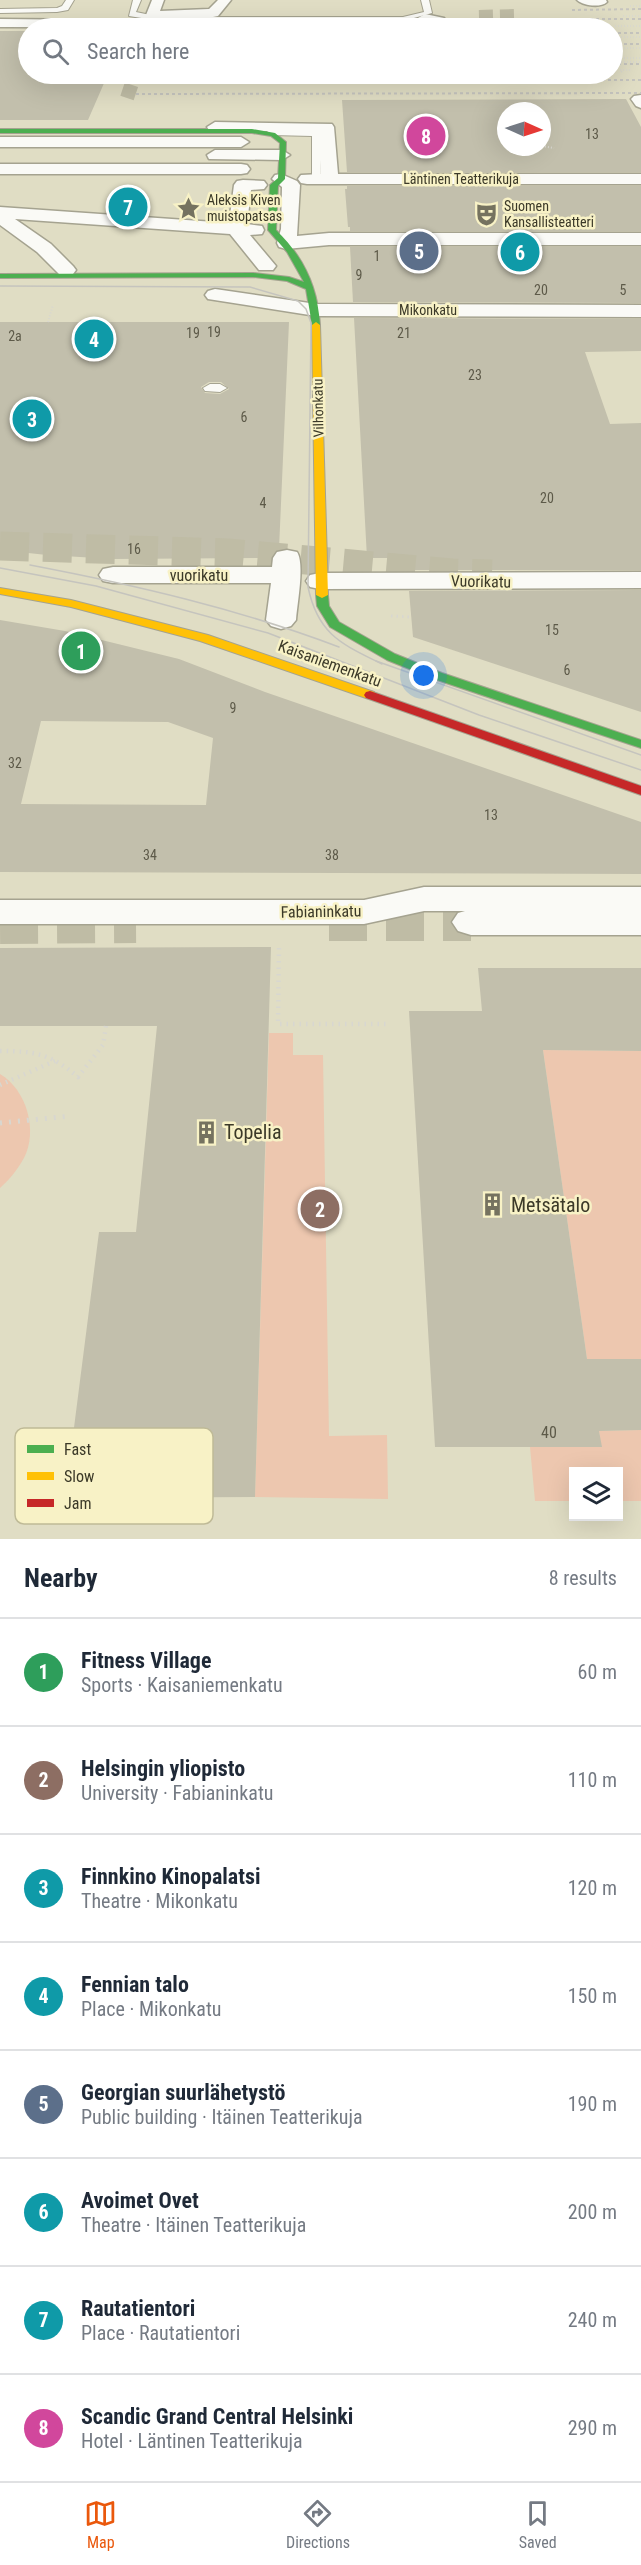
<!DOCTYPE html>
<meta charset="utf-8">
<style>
:root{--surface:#fff;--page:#f2f2f3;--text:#1f2937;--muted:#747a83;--line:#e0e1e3;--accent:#ea580c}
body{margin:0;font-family:"Roboto Condensed",sans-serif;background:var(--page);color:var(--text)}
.controls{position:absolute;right:18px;bottom:18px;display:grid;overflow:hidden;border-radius:0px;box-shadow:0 6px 24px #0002}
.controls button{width:54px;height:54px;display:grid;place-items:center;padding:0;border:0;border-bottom:2px solid var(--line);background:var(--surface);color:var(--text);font:30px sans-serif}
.compass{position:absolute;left:497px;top:102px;width:54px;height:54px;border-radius:50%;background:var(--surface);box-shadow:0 6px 24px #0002;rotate:93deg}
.you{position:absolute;left:424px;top:676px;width:21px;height:21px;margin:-15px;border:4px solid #fff;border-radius:50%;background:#1a73e8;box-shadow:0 0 0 9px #1a73e833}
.badge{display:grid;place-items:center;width:39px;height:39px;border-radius:50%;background:var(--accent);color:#fff;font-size:20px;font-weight:700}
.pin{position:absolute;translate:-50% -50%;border:3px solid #fff;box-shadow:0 2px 6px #0006}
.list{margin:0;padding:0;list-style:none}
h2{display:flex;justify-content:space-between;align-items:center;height:78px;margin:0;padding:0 24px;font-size:26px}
h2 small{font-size:20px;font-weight:400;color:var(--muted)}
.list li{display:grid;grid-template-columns:39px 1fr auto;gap:18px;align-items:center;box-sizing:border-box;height:108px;padding:0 24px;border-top:2px solid var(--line)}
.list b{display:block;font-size:22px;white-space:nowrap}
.list p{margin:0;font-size:20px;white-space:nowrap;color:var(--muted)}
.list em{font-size:20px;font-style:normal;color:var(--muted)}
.icon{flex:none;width:33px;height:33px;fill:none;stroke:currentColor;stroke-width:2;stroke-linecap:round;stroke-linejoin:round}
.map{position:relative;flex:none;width:641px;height:1539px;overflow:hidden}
.search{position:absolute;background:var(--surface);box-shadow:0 6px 24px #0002;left:18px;right:18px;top:18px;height:66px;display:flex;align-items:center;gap:15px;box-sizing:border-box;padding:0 21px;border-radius:33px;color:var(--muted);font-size:22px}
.sheet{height:942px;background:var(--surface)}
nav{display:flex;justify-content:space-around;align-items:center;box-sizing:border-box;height:84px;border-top:2px solid var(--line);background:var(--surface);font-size:16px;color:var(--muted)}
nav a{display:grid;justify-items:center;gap:3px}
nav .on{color:var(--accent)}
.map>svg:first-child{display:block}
.green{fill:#edc7af}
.building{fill:#c2bfac;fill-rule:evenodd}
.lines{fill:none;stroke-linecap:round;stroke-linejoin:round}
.street-tunnel-far2{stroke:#bfbca5;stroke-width:14;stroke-dasharray:14 7;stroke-linecap:butt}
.street-tunnel-far1{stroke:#bfbca5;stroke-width:29;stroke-dasharray:29 14;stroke-linecap:butt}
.street-tunnel{stroke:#bfbca5;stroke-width:38;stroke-dasharray:38 19;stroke-linecap:butt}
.lane-casing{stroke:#a5a390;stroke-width:2}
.street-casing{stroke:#a5a390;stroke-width:3}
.fast-casing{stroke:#a5a390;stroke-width:2}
.slow-casing{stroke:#a5a390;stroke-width:2}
.jam-casing{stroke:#a5a390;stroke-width:2}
.path-far4{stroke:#d8d7d0;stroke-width:1.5;stroke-dasharray:1 2;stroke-linecap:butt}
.path-far3{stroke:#d8d7d0;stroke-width:2;stroke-dasharray:1 2;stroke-linecap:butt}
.path-far2{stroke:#d8d7d0;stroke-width:3;stroke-dasharray:1.5 4;stroke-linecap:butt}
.path-far1{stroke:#d8d7d0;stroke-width:4.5;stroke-dasharray:1.5 5;stroke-linecap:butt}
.path{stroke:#d8d7d0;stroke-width:5;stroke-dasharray:2 7;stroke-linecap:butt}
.lane{fill:#fafaf6;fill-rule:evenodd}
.street{fill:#fafaf6;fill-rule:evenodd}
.fast{fill:#4caf50;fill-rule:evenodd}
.slow{fill:#ffc107;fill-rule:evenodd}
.jam{fill:#c62828;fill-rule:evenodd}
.tram{stroke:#c5c4be;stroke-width:1.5}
.rail{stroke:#c5c4be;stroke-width:2;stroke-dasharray:3 3;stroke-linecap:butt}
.labels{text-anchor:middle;stroke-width:5;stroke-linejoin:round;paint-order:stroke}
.number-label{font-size:14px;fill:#5d5a49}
.far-street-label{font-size:14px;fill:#3b3928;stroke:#f8f2c6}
.far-poi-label{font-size:14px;fill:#3b3928;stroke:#f8f2c6;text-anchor:start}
.street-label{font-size:16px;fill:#3b3928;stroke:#f8f2c6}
.near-number-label{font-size:16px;fill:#5d5a49}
.near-poi-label{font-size:20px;fill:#3b3928;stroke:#f8f2c6;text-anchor:start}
.key{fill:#f8f2c6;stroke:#bfba97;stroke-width:1.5}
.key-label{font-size:16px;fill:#3b3928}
</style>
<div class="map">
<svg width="641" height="1539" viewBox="0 0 641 1539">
<rect width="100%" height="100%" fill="#e0ddc4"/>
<g class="green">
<path d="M269,1033H293V1055H323L329,1436L387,1435L388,1499L255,1497Z"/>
<path d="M543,1050L641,1051V1359H587Z"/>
<path d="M0,1074C27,1090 38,1131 24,1158C18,1169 9,1180 0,1188Z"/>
<path d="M641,1430V1501H619L618,1472H574L573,1501H535L530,1447H601L599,1431Z"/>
</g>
<g class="building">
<path d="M0,31H28V74H108L88,120H0Z"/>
<path d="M626,99L641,127V172H347L342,100ZM506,111H542V147H506Z"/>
<path d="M347,186H641V231H350V227H348L345,189H347Z"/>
<path d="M350,247H641V303L353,302Z"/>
<path d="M354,318L641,319V351L585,352L610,424L641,423V570H407L406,558H367Z"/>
<path d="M0,322H289L279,549L275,551L271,558L113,559L47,555L0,550ZM209,382H221L229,389L220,394L205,393L201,387Z"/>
<path d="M641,590V712L413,637L409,591Z"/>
<path d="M0,620L65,631L179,659L265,692L641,822V874L0,872ZM41,721L168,722L213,738L206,805L21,804Z"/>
<path d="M271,947L255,1497L65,1498L99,1232H136L157,1026H0V948Z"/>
<path d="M478,968H641V1051L543,1050L587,1359H641V1430L599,1431L602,1447H435L409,1011H482Z"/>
</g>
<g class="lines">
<g class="street-tunnel-far2">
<path d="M479,17L515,16"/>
<path d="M127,98L135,74"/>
</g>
<path class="street-tunnel-far1" d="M0,546L228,553L452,573L492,574"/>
<g class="street-tunnel">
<path d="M329,922H471"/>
<path d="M0,925L136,924"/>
</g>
<defs>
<g id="lane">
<path d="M66,0H74L68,10L57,12L0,13V9L57,8L62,6Z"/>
<path d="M133,0H141L136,12L160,17H403L424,12L421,0H429L432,13L403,21H160L129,16Z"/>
<path d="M269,130L320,131L321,181L312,179V136L272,135L267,132Z"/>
<path d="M210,384H220L227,388L220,392L205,391L203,388Z"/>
</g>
<g id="street">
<path d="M152,0H164L160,11L209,9L218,0H231L218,16L213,17L152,19L146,15Z"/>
<path d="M577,0H606L607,2C601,8 583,6 577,0Z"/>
<path d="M425,14L444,18L446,22H485L492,26L490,28L0,27V19L430,23L418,18Z"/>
<path d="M641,95V108L636,106L631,99L634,96Z"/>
<path d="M215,122L332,124L334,127L338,174H641V184H307L301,183L298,179L301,175L321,174L318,132L209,130L207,127Z"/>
<path d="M0,137H241L249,142L241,147H0Z"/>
<path d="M215,150H282L290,155L282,160L209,159L207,155Z"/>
<path d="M0,164H241L247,165L250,169L247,173L241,174H0Z"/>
<path d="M281,174L297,181L300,185L297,236L329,233H641V245H329L286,249L279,247L277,243L281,229L282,187L272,179L275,175Z"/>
<path d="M243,180L264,181L267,185L264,189L251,190L247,224L262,226L264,230L262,234L250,235L276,266L273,270H259L230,234L15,219L51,244L73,266L76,270L73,274H59L37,252L0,225V207L229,223L234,185L237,181Z"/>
<path d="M215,289L316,304L641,305V317L316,316L208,299L205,295L208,291Z"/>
<path d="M287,550L297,552C305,564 297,604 296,620L291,626L281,629L271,626L266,620L271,583H113L103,581L99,575L103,569L113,567H272L273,558L277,552Z"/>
<path d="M641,572V588L320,589L310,587L306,581L310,575L320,573Z"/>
<path d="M424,887H641V935H471L458,931L452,922L458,913L465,911H424L364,924H0V900H364Z"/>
</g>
<g id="fast">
<path d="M0,129H252L275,133L286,142L285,179L278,186L276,230C303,256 318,287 320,325L316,328L312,325L306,289L287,281L253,277L0,278V274L253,273L289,277L304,282L287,252L268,230L270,185L278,178L280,143L271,136L252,133H0Z"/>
<path d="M322,592L328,595L329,606L339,622L395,654L442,673L641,740V748L434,679L387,660L330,627L317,606L316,595Z"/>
</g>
<g id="slow">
<path d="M316,322L320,325L328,595L322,598L316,595L312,325Z"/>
<path d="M0,588L71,600L208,635L374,692L376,695L374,698H366L200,641L71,607L0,594Z"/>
</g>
<path id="jam" d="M370,691L641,786V795L366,698L364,695L366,692Z"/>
</defs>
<use href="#lane" class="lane-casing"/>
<use href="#street" class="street-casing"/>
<use href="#fast" class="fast-casing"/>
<use href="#slow" class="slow-casing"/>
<use href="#jam" class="jam-casing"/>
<g class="path-far4">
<path d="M630,6H641"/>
<path d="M623,16H641"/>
<path d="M615,26H641"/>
<path d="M612,37H641"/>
<path d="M612,48H641"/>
<path d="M612,58H641"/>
<path d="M612,62H641"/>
<path d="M622,72L620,70H632"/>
</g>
<g class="path-far3">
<path d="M432,135H437"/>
<path d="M542,146L554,148"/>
<path d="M48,322L53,305"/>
</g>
<path class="path-far2" d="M391,616L411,617"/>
<g class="path-far1">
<path d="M279,948L278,1024H390"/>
<path d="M0,1051C35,1051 51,1054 78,1077L103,1045L106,1026"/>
<path d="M0,1085L57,1060"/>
</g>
<path class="path" d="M0,1123L71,1116"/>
<use href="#lane" class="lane"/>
<use href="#street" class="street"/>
<use href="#fast" class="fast"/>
<use href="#slow" class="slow"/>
<use href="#jam" class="jam"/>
<g class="tram">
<path d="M0,286L250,287L298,301L306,309L311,323L308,587C318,635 342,644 382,664"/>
<path d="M30,565C135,585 239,609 339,647"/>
<path d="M0,568L96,586L268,633L479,715L641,770"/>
<path d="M376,661L641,755"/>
</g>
<g class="rail">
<path d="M572,10L641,9"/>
<path d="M578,19H641"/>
<path d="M612,33H641"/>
<path d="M612,44H641"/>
<path d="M612,64H641"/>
<path d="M140,80H641"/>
<path d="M136,94L641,93"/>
</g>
</g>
<defs>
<symbol id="sight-bare" viewBox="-9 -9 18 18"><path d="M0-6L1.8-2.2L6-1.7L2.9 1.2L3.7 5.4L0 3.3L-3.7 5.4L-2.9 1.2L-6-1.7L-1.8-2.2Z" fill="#75725f" stroke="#f8f2c6" stroke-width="2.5" paint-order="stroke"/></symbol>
<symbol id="theatre-bare" viewBox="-9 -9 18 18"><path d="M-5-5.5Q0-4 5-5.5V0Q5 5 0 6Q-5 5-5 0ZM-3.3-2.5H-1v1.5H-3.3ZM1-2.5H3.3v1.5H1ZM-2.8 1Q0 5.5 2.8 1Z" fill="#75725f" stroke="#f8f2c6" stroke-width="2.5" paint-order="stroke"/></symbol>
<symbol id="building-bare" viewBox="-9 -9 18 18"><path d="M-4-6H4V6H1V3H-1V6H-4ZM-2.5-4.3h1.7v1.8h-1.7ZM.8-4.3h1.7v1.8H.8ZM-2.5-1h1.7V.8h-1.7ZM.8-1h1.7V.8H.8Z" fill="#75725f" stroke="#f8f2c6" stroke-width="2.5" paint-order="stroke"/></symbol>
</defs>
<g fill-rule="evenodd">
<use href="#sight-bare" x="172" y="192" width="33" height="33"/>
<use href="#theatre-bare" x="470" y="198" width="33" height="33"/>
<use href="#building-bare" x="190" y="1116" width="33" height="33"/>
<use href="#building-bare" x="476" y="1188" width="33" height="33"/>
</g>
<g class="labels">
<g class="number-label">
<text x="592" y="139">13</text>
<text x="377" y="261">1</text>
<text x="359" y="280">9</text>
<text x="541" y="295">20</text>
<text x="623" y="295">5</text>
<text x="214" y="337">19</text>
<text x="193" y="338">19</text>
<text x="404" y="338">21</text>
<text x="15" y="341">2a</text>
<text x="475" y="380">23</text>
<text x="244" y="422">6</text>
<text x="547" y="503">20</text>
<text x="263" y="508">4</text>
<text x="134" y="554">16</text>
<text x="552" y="635">15</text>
<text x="567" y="675">6</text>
<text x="233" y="713">9</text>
<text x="15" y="768">32</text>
<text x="491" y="820">13</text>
<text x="150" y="860">34</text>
<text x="332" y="860">38</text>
</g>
<g class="far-street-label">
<text x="461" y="184">Läntinen Teatterikuja</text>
<text x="428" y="315">Mikonkatu</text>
<text transform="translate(318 408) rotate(-91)" y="5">Vilhonkatu</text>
</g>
<g class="far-poi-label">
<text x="207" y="205">Aleksis Kiven<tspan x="207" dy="16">muistopatsas</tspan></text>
<text x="504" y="211">Suomen<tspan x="504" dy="16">Kansallisteatteri</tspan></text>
</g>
<g class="street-label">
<text x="199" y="581">vuorikatu</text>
<text transform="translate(481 581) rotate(1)" y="6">Vuorikatu</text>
<text transform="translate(330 663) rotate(20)" y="6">Kaisaniemenkatu</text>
<text transform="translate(321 911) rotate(-1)" y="6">Fabianinkatu</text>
</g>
<g class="near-number-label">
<text x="549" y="1438">40</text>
</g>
<g class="near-poi-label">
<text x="224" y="1139">Topelia</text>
<text x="511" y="1212">Metsätalo</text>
</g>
</g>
<rect x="15" y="1428" width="198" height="96" rx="9" class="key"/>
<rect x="27" y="1445" width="27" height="8" fill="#4caf50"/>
<rect x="27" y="1472" width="27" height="8" fill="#ffc107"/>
<rect x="27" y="1499" width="27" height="8" fill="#c62828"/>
<g class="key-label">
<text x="64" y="1455">Fast</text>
<text x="64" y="1482">Slow</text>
<text x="64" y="1509">Jam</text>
</g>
</svg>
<div class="controls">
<button><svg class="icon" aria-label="layers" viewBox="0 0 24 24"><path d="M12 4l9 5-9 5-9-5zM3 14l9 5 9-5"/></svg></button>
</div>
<svg class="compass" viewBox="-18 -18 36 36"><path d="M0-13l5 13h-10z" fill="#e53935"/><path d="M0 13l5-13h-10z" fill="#747a83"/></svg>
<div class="you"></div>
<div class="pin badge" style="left:81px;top:651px;background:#2e9e5b">1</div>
<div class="pin badge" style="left:320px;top:1209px;background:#8d6e63">2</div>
<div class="pin badge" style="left:32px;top:419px;background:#0f9aa8">3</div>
<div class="pin badge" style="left:94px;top:339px;background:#0f9aa8">4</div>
<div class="pin badge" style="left:419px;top:251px;background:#5c6f8a">5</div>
<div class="pin badge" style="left:520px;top:252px;background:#0f9aa8">6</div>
<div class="pin badge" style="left:128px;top:207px;background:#0f9aa8">7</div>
<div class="pin badge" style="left:426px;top:136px;background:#d1479c">8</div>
<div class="search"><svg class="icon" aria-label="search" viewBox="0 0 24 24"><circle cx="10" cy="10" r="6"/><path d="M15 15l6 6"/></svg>Search here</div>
</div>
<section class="sheet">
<h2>Nearby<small>8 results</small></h2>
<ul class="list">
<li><span class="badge" style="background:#2e9e5b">1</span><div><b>Fitness Village</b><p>Sports · Kaisaniemenkatu</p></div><em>60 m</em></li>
<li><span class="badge" style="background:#8d6e63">2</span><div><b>Helsingin yliopisto</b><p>University · Fabianinkatu</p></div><em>110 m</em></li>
<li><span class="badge" style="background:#0f9aa8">3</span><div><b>Finnkino Kinopalatsi</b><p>Theatre · Mikonkatu</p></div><em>120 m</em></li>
<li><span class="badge" style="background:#0f9aa8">4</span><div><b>Fennian talo</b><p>Place · Mikonkatu</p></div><em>150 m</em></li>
<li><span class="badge" style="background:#5c6f8a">5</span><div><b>Georgian suurlähetystö</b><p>Public building · Itäinen Teatterikuja</p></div><em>190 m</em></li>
<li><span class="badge" style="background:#0f9aa8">6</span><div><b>Avoimet Ovet</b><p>Theatre · Itäinen Teatterikuja</p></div><em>200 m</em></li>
<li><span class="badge" style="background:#0f9aa8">7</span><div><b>Rautatientori</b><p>Place · Rautatientori</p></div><em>240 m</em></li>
<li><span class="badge" style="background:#d1479c">8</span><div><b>Scandic Grand Central Helsinki</b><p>Hotel · Läntinen Teatterikuja</p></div><em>290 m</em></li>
</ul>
</section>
<nav>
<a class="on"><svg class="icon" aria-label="map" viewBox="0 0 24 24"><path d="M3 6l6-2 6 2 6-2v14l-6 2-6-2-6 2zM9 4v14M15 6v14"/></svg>Map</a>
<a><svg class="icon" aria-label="directions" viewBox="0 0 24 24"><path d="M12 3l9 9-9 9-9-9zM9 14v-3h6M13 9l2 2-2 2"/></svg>Directions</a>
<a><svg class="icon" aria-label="saved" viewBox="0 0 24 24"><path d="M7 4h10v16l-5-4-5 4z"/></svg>Saved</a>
</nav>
